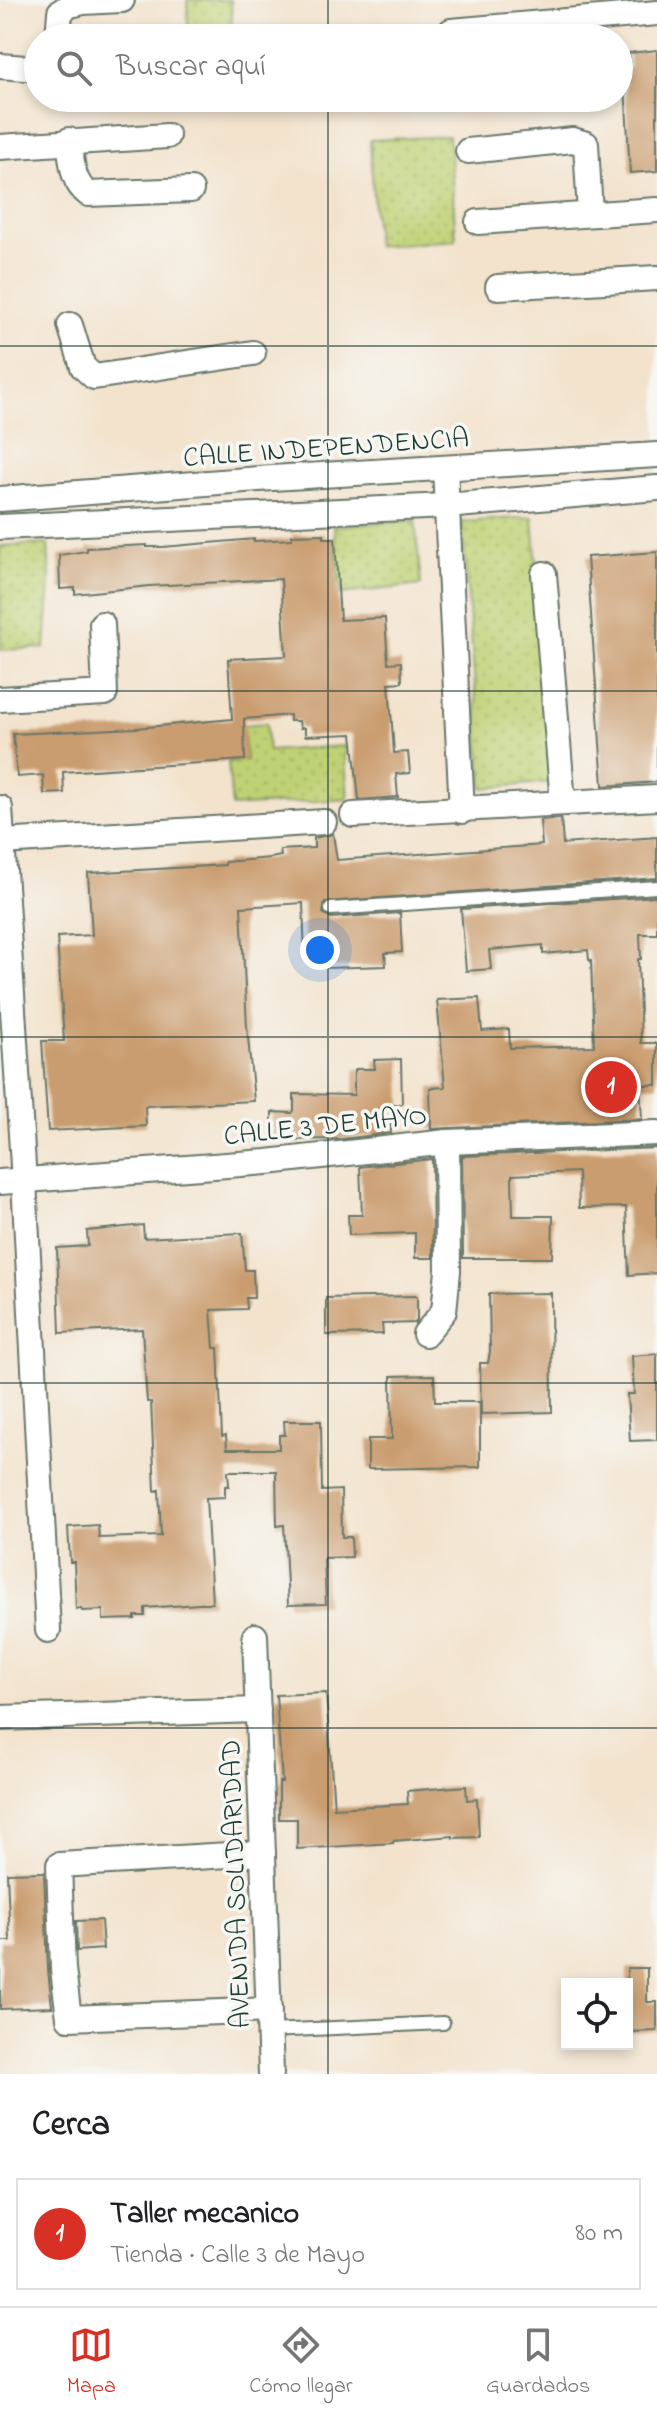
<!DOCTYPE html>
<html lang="es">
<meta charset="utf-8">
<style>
:root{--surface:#fff;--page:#f6f6f6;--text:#202124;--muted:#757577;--line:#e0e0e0;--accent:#d93025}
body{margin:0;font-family:"Indie Flower",sans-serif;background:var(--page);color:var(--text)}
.controls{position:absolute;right:24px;bottom:24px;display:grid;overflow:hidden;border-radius:0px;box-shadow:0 4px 12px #0003}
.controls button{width:72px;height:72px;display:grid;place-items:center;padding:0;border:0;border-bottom:2px solid var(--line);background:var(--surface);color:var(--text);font:40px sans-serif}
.you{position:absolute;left:320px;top:950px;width:28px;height:28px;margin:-20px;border:6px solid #fff;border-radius:50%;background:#1a73e8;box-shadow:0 0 0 12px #1a73e833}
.badge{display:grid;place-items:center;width:52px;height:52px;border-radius:50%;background:var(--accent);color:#fff;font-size:26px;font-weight:700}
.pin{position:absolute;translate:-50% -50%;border:4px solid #fff;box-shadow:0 2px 8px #0006}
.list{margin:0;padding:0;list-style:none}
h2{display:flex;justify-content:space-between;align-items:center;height:104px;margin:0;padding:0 32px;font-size:34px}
h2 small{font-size:26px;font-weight:400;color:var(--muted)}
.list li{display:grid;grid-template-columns:52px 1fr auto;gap:24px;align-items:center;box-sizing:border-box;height:112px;margin:0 16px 16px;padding:0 16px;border:2px solid var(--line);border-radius:0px}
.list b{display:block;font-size:30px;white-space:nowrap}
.list p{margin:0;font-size:26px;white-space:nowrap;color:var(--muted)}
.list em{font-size:26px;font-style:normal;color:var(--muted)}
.icon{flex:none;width:44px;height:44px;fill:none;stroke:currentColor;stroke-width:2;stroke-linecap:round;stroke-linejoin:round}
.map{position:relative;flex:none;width:657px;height:2074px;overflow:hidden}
.search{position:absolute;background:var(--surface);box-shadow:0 4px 12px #0003;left:24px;right:24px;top:24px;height:88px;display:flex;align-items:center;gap:20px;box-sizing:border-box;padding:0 28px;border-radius:44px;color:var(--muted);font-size:30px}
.sheet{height:232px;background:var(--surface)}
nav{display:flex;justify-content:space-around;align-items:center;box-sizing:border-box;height:112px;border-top:2px solid var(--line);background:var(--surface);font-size:22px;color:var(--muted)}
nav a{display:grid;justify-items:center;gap:4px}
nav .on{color:var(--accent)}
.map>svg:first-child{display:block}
.green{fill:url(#green-dots);stroke:#6f8754;stroke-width:2}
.building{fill:#ca9d6f}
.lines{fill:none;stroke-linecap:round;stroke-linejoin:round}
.lane-casing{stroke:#69776a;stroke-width:16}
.street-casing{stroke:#69776a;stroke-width:28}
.lane{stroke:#fff;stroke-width:12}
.street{stroke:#fff;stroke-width:24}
.grid{fill:none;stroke:#1f3d34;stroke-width:2;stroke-opacity:0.55}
.labels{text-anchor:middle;stroke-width:7;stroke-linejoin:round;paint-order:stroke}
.street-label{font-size:28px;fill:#1f3d34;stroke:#f6f6f2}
</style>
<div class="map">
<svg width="657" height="2074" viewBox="0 0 657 2074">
<defs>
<pattern id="green-dots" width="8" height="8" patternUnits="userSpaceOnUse" patternTransform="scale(2)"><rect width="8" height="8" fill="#bfd174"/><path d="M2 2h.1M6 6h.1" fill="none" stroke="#a4b465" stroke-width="1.8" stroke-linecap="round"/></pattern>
</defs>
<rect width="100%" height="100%" fill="#f6f6f2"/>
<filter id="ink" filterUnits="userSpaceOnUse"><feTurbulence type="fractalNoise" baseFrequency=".0125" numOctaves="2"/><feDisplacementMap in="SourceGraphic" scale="16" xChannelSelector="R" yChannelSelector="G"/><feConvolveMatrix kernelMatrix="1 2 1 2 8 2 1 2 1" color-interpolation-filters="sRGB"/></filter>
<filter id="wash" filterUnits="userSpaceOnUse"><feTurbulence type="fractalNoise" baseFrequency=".006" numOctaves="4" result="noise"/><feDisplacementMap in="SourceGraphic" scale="32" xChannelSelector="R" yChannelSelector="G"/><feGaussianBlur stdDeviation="1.8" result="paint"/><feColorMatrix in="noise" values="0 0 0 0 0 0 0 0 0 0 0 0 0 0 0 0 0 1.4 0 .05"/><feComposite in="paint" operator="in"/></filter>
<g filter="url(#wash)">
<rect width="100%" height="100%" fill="#f3e3cd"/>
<g class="green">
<path d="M187,0H231L232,29L188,30Z"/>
<path d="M449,136L456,240L376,246L370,140Z"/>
<path d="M533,517L554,782L483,788L462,522Z"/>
<path d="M415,520L421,585L341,594L334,526Z"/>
<path d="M48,544L50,582L45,648L1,650L0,546Z"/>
<path d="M266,723L268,751L344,746L348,799L232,807L228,762L246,760L243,725Z"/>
</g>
<g id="blocks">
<g class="building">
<path d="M657,50V171L630,173L624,69L630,68L629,53Z"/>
<path d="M324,534V538H335L340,620L385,618L388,663L401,662L402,682L389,683L394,753L408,752L410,773L396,774L398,797L359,800L352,734L305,736V728H300L299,721H290V715L244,719L245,760L63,772L64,793L44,794L43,775L17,777L13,734L136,728L232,719L228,659L286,656L281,579L149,586L75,594V588L60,589L59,555L87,551V548L147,545V547H163L254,539V541L292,539V535Z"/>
<path d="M657,552V782L603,786L587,557Z"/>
<path d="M561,818L563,844L657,837V878L325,902L323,913L331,918L400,913L402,952L385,953L386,966L326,968V958H305L303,903L241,907L247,1027L254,1101L145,1106L146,1126L48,1131L42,1041H64L57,937L92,935L88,873L225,865V862L270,858L281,856L280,850L314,848V838L333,834L337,860L542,845L540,820Z"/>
<path d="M657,896V934H640L641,959H638L641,1043H657V1085H640L642,1119L431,1129L430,1088L445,1087L437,1000L479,998L482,1031L509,1029L510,1048L594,1046L591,960H589L588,950L543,954V945L489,950L491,969L466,971L461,909Z"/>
<path d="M401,1059L402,1104L391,1105V1133L342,1139L272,1140V1112L292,1113L294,1110V1094L354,1095V1073L356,1069H375L374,1060Z"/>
<path d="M657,1148V1273L629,1275L626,1207L579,1208L578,1172L512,1175L513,1216H553L552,1258H463L462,1156Z"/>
<path d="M432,1159L433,1258H415V1233L349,1235L348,1215H362L360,1167Z"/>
<path d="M143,1225L144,1238L242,1233L245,1270H253L254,1298H246L247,1309L211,1310L214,1348H218L222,1436L226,1435L227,1449H279V1435H285L284,1421H321L322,1491L341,1490L342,1537H351L352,1557L324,1558L326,1604L288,1605L284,1525L277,1526L276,1471H228L229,1486H225V1497L206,1498L212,1603L145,1608V1616H135V1619L103,1620V1610L82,1611L81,1608L76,1609L74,1562H70L68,1527L98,1525L99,1538L161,1536L159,1490L155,1491L151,1402H147L142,1329L60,1333L57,1248L88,1246L87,1231Z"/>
<path d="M551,1293L552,1412L481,1414L480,1363H488L490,1351L489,1294Z"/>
<path d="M417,1296V1320L415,1323L382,1324L383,1334L326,1335V1298Z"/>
<path d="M657,1354V1440L630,1441L627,1394H634L632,1356Z"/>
<path d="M434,1375L435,1402H480V1467L368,1469V1439H392L391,1376Z"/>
<path d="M326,1693L334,1808L408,1804L407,1791L466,1786L467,1800L477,1799L479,1837L453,1838V1836L393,1841V1843L297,1849V1819H279V1782H282L276,1695Z"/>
<path d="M44,1872L48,1970L52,2007L0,2009V1941H10L7,1873Z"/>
<path d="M101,1920L103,1949L77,1951L76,1921Z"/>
<path d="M627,1968H647V2002H657V2031L627,2032Z"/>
</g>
</g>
</g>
<g filter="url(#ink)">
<use href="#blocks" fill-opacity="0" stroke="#69776a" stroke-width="2"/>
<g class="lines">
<defs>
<g id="lane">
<path d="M331,909L657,887"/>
<path d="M270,2031L443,2023"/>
</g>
<g id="street">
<path d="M451,31L657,13"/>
<path d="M58,38L60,12L70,5L83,2L122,0"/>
<path d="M0,66L38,69"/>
<path d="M69,140C72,160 71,181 88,194L191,190"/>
<path d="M0,147L167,136"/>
<path d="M468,151L573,140L586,144L590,214"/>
<path d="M478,222L657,210"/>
<path d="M498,287L657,278"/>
<path d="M70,325L83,367L94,377L253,353"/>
<path d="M445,468L462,811"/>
<path d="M0,499L272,478L657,455"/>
<path d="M0,527L446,506L657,488"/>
<path d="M544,574L563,803"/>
<path d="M0,699L105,693L102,624"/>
<path d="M0,808L24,1181L48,1630"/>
<path d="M353,815L657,798"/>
<path d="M2,842L324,822"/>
<path d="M0,1182L267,1162L447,1142L657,1133"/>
<path d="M425,1334L444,1311L448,1271L447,1142"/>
<path d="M255,1636L271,2074"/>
<path d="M0,1718L258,1710"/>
<path d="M263,1853L59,1865L63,1969L69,2018L269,2010"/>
</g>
</defs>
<use href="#lane" class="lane-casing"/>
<use href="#street" class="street-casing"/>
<use href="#lane" class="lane"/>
<use href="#street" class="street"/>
</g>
</g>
<path class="grid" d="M328,0V38M328,98V2074M0,346H657M0,691H657M0,1037H657M0,1383H657M0,1728H657"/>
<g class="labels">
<g class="street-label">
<text transform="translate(326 446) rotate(-4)" y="10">CALLE INDEPENDENCIA</text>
<text transform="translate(325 1124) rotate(-6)" y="10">CALLE 3 DE MAYO</text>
<text transform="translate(234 1884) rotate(-92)" y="10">AVENIDA SOLIDARIDAD</text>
</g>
</g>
</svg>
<div class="controls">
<button><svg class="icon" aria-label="locate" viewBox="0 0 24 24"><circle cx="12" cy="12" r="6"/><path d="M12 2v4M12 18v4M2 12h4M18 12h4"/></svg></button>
</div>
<div class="you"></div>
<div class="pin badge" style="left:611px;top:1087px">1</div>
<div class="search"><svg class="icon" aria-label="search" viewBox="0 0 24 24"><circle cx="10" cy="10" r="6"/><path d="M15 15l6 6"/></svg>Buscar aquí</div>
</div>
<section class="sheet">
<h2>Cerca<small></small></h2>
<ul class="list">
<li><span class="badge">1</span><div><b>Taller mecanico</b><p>Tienda · Calle 3 de Mayo</p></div><em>80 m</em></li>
</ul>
</section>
<nav>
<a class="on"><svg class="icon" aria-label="map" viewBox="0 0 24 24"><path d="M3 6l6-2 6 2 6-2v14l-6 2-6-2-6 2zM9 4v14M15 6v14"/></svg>Mapa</a>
<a><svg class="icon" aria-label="directions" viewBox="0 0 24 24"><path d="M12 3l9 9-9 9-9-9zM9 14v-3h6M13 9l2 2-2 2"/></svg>Cómo llegar</a>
<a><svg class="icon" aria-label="saved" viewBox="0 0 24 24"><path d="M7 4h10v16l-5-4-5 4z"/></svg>Guardados</a>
</nav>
